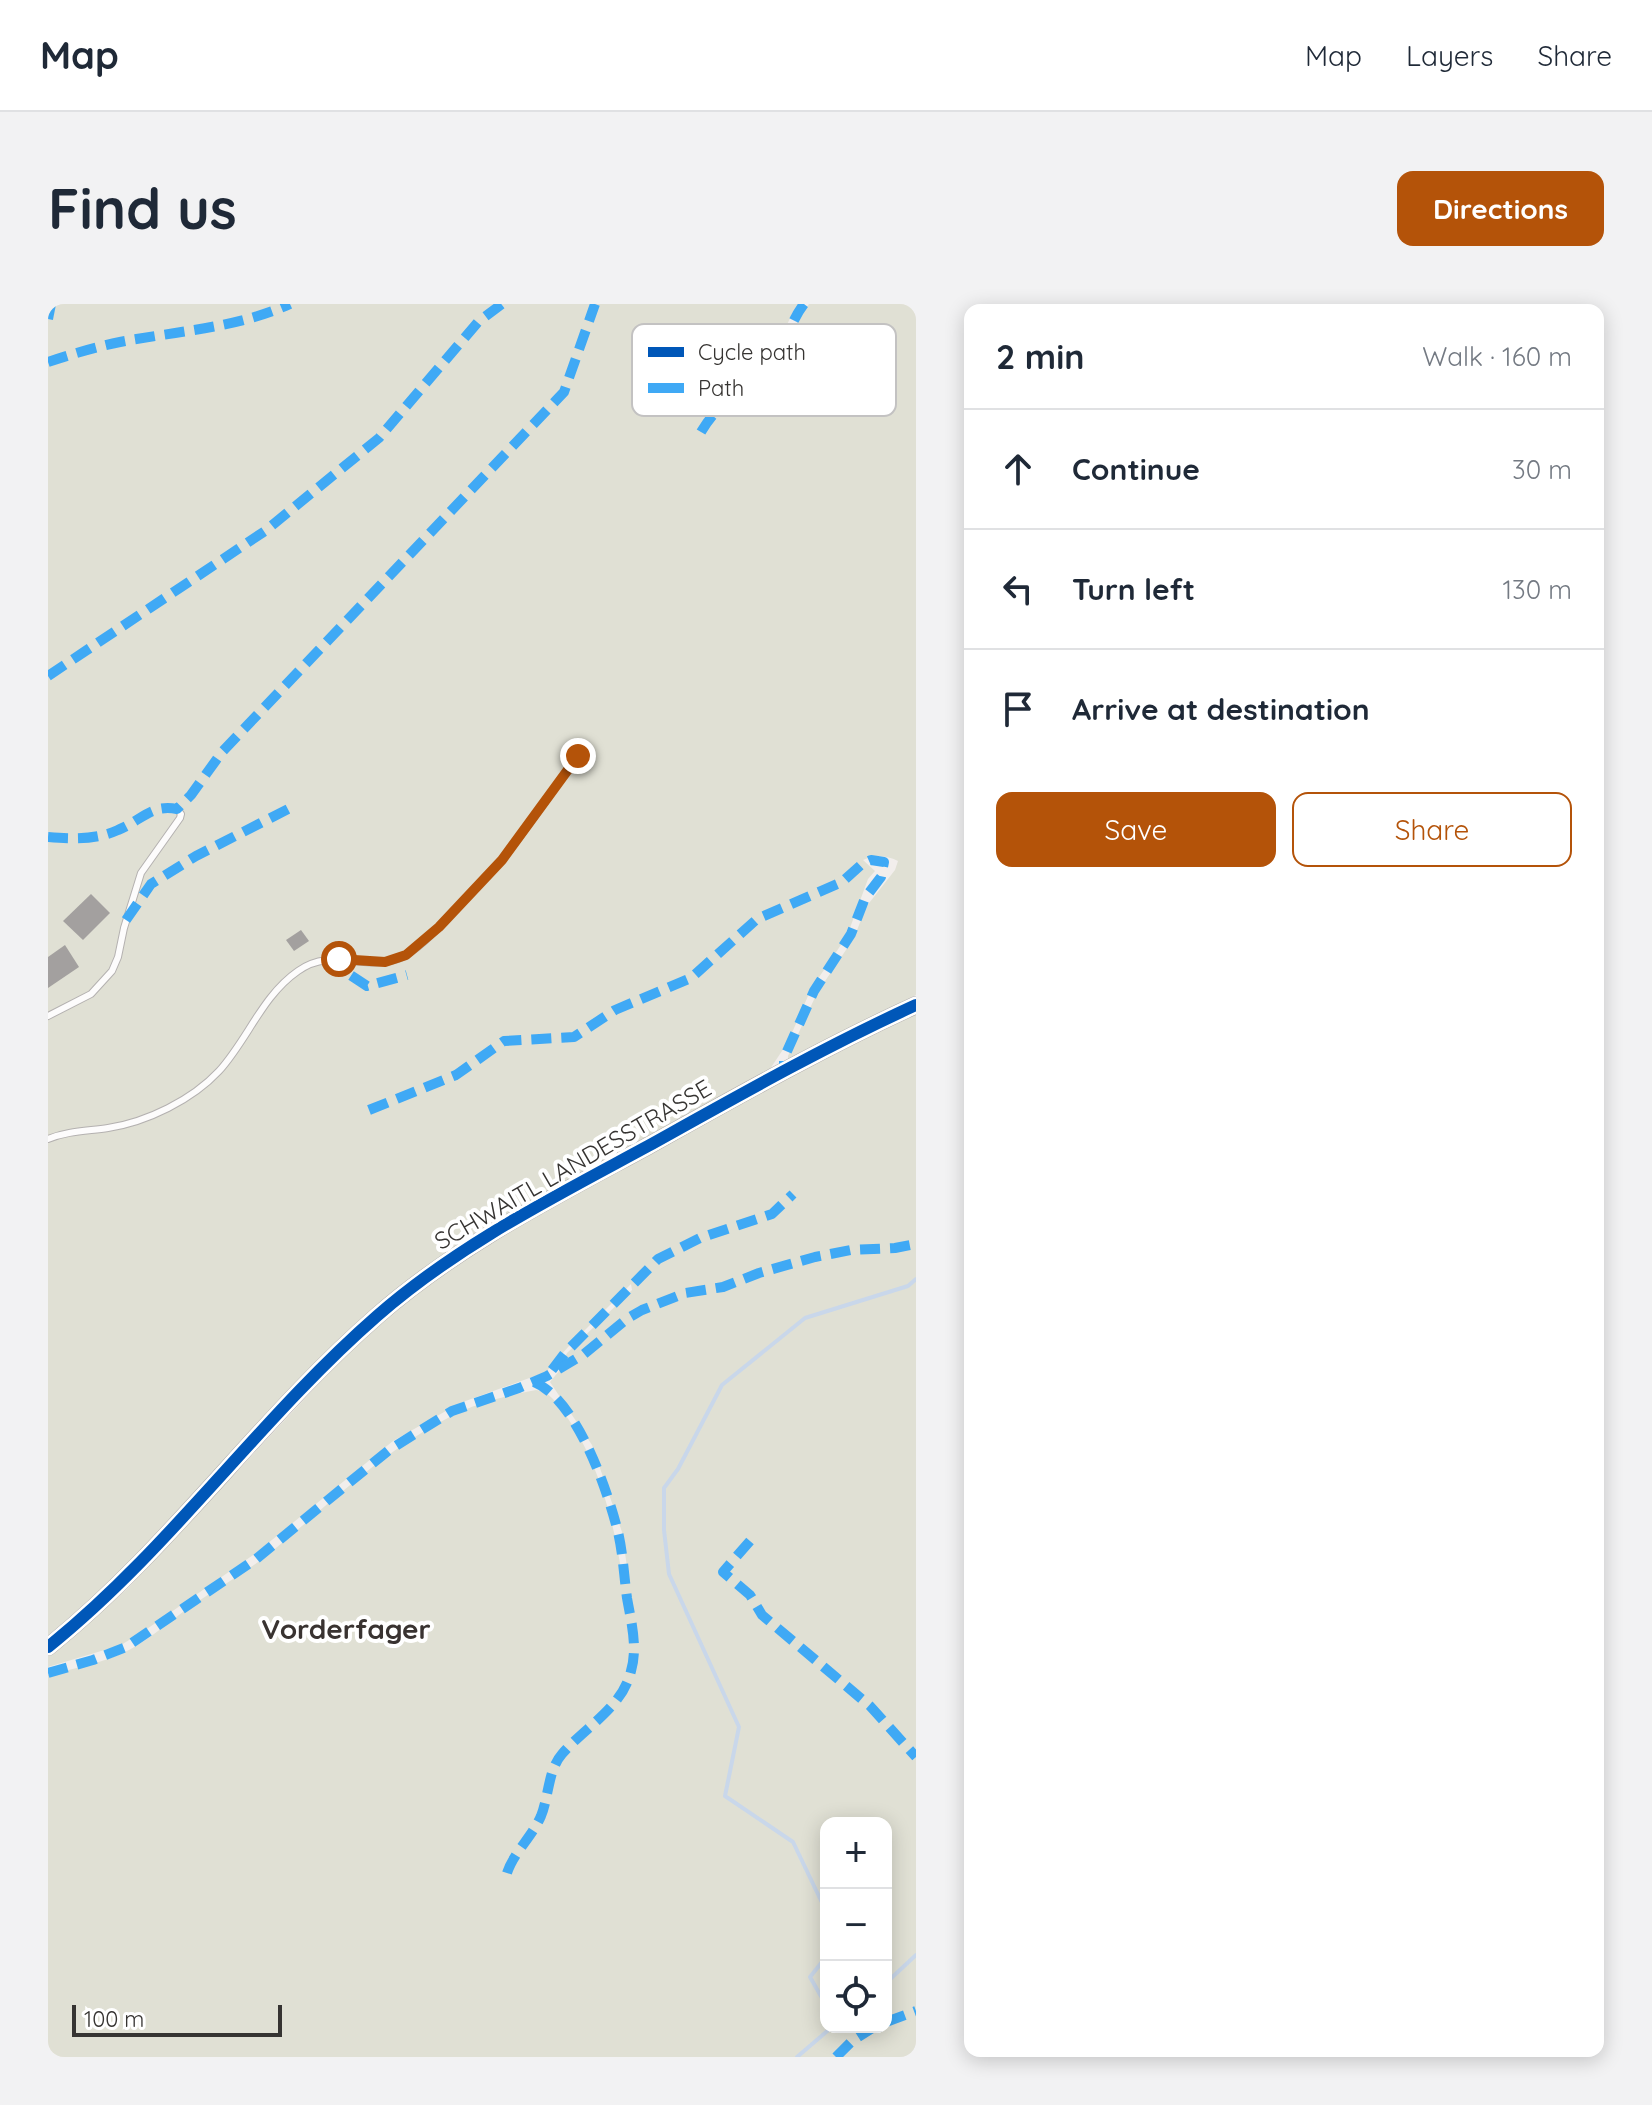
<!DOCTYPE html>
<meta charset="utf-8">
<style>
:root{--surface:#fff;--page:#f2f2f3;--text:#1f2937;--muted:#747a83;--line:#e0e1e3;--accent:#b45309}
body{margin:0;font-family:Quicksand,sans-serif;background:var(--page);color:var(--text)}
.controls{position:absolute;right:24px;bottom:24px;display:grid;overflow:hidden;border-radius:16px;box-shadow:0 4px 20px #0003}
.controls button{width:72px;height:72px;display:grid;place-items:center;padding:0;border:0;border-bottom:2px solid var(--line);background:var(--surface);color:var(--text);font:40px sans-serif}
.scale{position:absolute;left:24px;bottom:20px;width:210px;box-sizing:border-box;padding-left:8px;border:4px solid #363432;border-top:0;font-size:22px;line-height:28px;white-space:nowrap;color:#363432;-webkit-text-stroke:6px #fff;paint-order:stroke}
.stop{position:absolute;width:24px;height:24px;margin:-18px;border:6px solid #b45309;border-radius:50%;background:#fff}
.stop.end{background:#b45309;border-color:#fff;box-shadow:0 2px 8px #0008}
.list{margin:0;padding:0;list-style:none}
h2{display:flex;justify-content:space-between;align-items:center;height:104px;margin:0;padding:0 32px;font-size:34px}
h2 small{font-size:26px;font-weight:400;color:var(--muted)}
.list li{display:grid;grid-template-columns:52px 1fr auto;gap:24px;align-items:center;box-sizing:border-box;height:120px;padding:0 32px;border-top:2px solid var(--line)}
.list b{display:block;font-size:30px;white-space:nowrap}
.list em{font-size:26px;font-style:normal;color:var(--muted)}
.actions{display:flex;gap:16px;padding:24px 32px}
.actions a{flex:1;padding:18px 0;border:2px solid var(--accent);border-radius:16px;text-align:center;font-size:28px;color:var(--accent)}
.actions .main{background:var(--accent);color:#fff}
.icon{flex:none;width:44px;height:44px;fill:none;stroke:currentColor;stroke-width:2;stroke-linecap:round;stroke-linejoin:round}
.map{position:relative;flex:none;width:868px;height:1753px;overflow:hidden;border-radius:16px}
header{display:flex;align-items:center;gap:48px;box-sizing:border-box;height:112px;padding:0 40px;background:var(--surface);border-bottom:2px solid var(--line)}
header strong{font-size:38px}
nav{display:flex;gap:44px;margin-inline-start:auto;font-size:28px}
.intro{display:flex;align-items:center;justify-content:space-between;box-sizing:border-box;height:192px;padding:0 48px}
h1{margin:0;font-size:56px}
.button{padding:20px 36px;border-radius:16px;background:var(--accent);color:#fff;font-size:28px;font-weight:700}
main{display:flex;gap:48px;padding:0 48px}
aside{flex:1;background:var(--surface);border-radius:16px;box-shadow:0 4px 20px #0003}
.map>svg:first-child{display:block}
.green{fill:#e0e0d4;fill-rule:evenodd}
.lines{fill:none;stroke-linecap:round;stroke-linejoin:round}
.stream{stroke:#c9d7ea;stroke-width:4}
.building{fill:#a3a09f}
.service-casing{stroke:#b4b1b0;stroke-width:8}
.tertiary-casing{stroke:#b4b1b0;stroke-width:18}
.service{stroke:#fdfcfc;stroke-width:6}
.tertiary{stroke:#fdfcfc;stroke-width:16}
.quiet{stroke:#3fa9f5;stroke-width:10;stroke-dasharray:20 10;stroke-linecap:butt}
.cycleway-casing{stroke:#fff;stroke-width:17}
.cycleway{stroke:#0057b8;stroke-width:12}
.route{stroke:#b45309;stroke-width:10}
.labels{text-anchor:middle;stroke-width:8;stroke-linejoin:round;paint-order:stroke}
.street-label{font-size:24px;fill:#363432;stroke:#fff}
.quarter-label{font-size:28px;font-weight:bold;fill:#393331;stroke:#fff}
.key{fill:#fff;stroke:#c3c2c2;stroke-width:2}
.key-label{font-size:22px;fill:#363432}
</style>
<header>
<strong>Map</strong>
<nav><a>Map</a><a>Layers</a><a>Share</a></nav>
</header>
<div class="intro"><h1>Find us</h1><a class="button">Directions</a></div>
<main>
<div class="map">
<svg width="868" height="1753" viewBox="0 0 868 1753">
<rect width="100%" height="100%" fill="#f2eeec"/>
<g class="green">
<path d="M0,0H751L745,8L717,67L704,82L682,92L667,103V111L683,99L707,90L721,76L752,12L761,0H868V691L740,757V752L769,689L806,634L818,603L847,566L850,557C837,551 828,551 815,556L827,567L820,575L799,632L763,685L740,738L720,768L430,927L370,969L287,1040L229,1098L78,1264L0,1334Z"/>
<path d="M868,709V1753H0V1371C27,1364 56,1359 81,1346C105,1333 124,1315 146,1300C172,1283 198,1268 222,1249C283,1199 339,1142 412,1108C436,1097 463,1091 488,1086C502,1088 508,1098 516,1109C549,1154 564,1210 573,1265L579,1263L574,1228L544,1141L502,1078L511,1067L519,1049L584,986L583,980L521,1042L498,1068L412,1099L345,1137L208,1249L96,1327L73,1341L0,1363V1352L79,1285L292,1057L336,1016L379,981L438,940L512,898L739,774ZM778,1519H838V1723H778Z"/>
</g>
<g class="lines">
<g class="stream">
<path d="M778,1607L745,1538L677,1492L691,1423L621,1270L616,1226V1184L630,1165L674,1081L757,1014L860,982L868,975"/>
<path d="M778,1653L762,1673L778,1701"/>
<path d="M838,1679L868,1651"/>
<path d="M749,1753L784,1723"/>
</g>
</g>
<g class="building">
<path d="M43,590L62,609L35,636L15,617Z"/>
<path d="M253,626L261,637L246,647L238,636Z"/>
<path d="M17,641L31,663L0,684V653Z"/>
</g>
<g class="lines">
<defs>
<g id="service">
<path d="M0,712L43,690L64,667L70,653L76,624L93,569L132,514L133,510L129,505"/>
<path d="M0,835C19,827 40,827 60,824C99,818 144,796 171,767C200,735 214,692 250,667C283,643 316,667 350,655C369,648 391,623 405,608C421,590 440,573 455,555C481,522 505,486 530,452"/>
</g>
<path id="tertiary" d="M0,1343C122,1245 211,1115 329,1012C410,941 506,893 600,842C688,793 776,743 868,701"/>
</defs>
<use href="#service" class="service-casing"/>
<use href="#tertiary" class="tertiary-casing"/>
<use href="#service" class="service"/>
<use href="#tertiary" class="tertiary"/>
<g class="quiet">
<path d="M0,15L3,0"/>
<path d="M0,58C24,50 48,43 72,38C129,27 189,24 242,0"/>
<path d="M653,128C662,113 672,101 688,93C698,89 707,85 715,77C735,56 738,23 756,0"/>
<path d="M0,372L217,227L331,134L430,18L454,0"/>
<path d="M0,533C24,535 48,536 70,526C93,517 102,500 129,505L143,491L174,448L516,88L547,0"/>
<path d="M78,616L103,580L148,552L246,502"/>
<path d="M278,655L319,682L359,671"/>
<path d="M321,806L408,771L456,737L526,733L567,706L643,674L709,615L794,578L814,560L823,556L836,558L833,573L817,594L803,630L766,687L736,754V767"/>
<path d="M504,1066L517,1049L610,955L652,934L724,910L745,890"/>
<path d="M702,1237L675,1268L702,1291L714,1311L822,1402L868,1453"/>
<path d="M0,1369L45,1356L78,1343L208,1255L341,1146L404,1107L471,1084L499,1072L536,1050L580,1014L594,1006L637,989L675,983L711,969L767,953L803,946L847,944L868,940"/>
<path d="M459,1569C466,1548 484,1533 493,1512C501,1492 500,1466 514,1450C538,1422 574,1404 583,1367C590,1343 583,1317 579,1294C576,1272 575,1250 570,1228C559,1185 529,1096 486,1078"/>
<path d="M838,1718L868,1707"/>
<path d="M788,1753L804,1737L826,1723"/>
</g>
<defs>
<path id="cycleway" d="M0,1343C122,1245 211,1115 329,1012C410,941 506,893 600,842C688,793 776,743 868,701"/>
</defs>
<use href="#cycleway" class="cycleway-casing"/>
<use href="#cycleway" class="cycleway"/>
</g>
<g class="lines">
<path class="route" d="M291,655L337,658L358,651L391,623L454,556L530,452"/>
</g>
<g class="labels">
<g class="street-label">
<text transform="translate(525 861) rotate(-30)" y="8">SCHWAITL LANDESSTRASSE</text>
</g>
<g class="quarter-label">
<text x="298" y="1335">Vorderfager</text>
</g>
</g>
<rect x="584" y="20" width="264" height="92" rx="12" class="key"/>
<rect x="600" y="43" width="36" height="10" fill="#0057b8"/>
<rect x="600" y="79" width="36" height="10" fill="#3fa9f5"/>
<g class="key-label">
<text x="650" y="56">Cycle path</text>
<text x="650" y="92">Path</text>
</g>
</svg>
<div class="controls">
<button>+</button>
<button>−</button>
<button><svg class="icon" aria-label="locate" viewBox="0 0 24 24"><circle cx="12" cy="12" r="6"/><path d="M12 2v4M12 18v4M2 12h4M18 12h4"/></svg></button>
</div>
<div class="scale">100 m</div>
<div class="stop" style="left:291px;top:655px"></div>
<div class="stop end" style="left:530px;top:452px"></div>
</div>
<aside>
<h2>2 min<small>Walk · 160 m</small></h2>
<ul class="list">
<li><svg class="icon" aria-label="ahead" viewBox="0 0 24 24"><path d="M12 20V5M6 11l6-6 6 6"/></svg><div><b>Continue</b></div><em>30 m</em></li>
<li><svg class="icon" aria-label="left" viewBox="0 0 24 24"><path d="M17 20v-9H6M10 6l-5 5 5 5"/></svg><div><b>Turn left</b></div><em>130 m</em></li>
<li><svg class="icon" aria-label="arrive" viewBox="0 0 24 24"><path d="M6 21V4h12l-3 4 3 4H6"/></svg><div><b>Arrive at destination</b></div></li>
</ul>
<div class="actions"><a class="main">Save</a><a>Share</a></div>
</aside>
</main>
